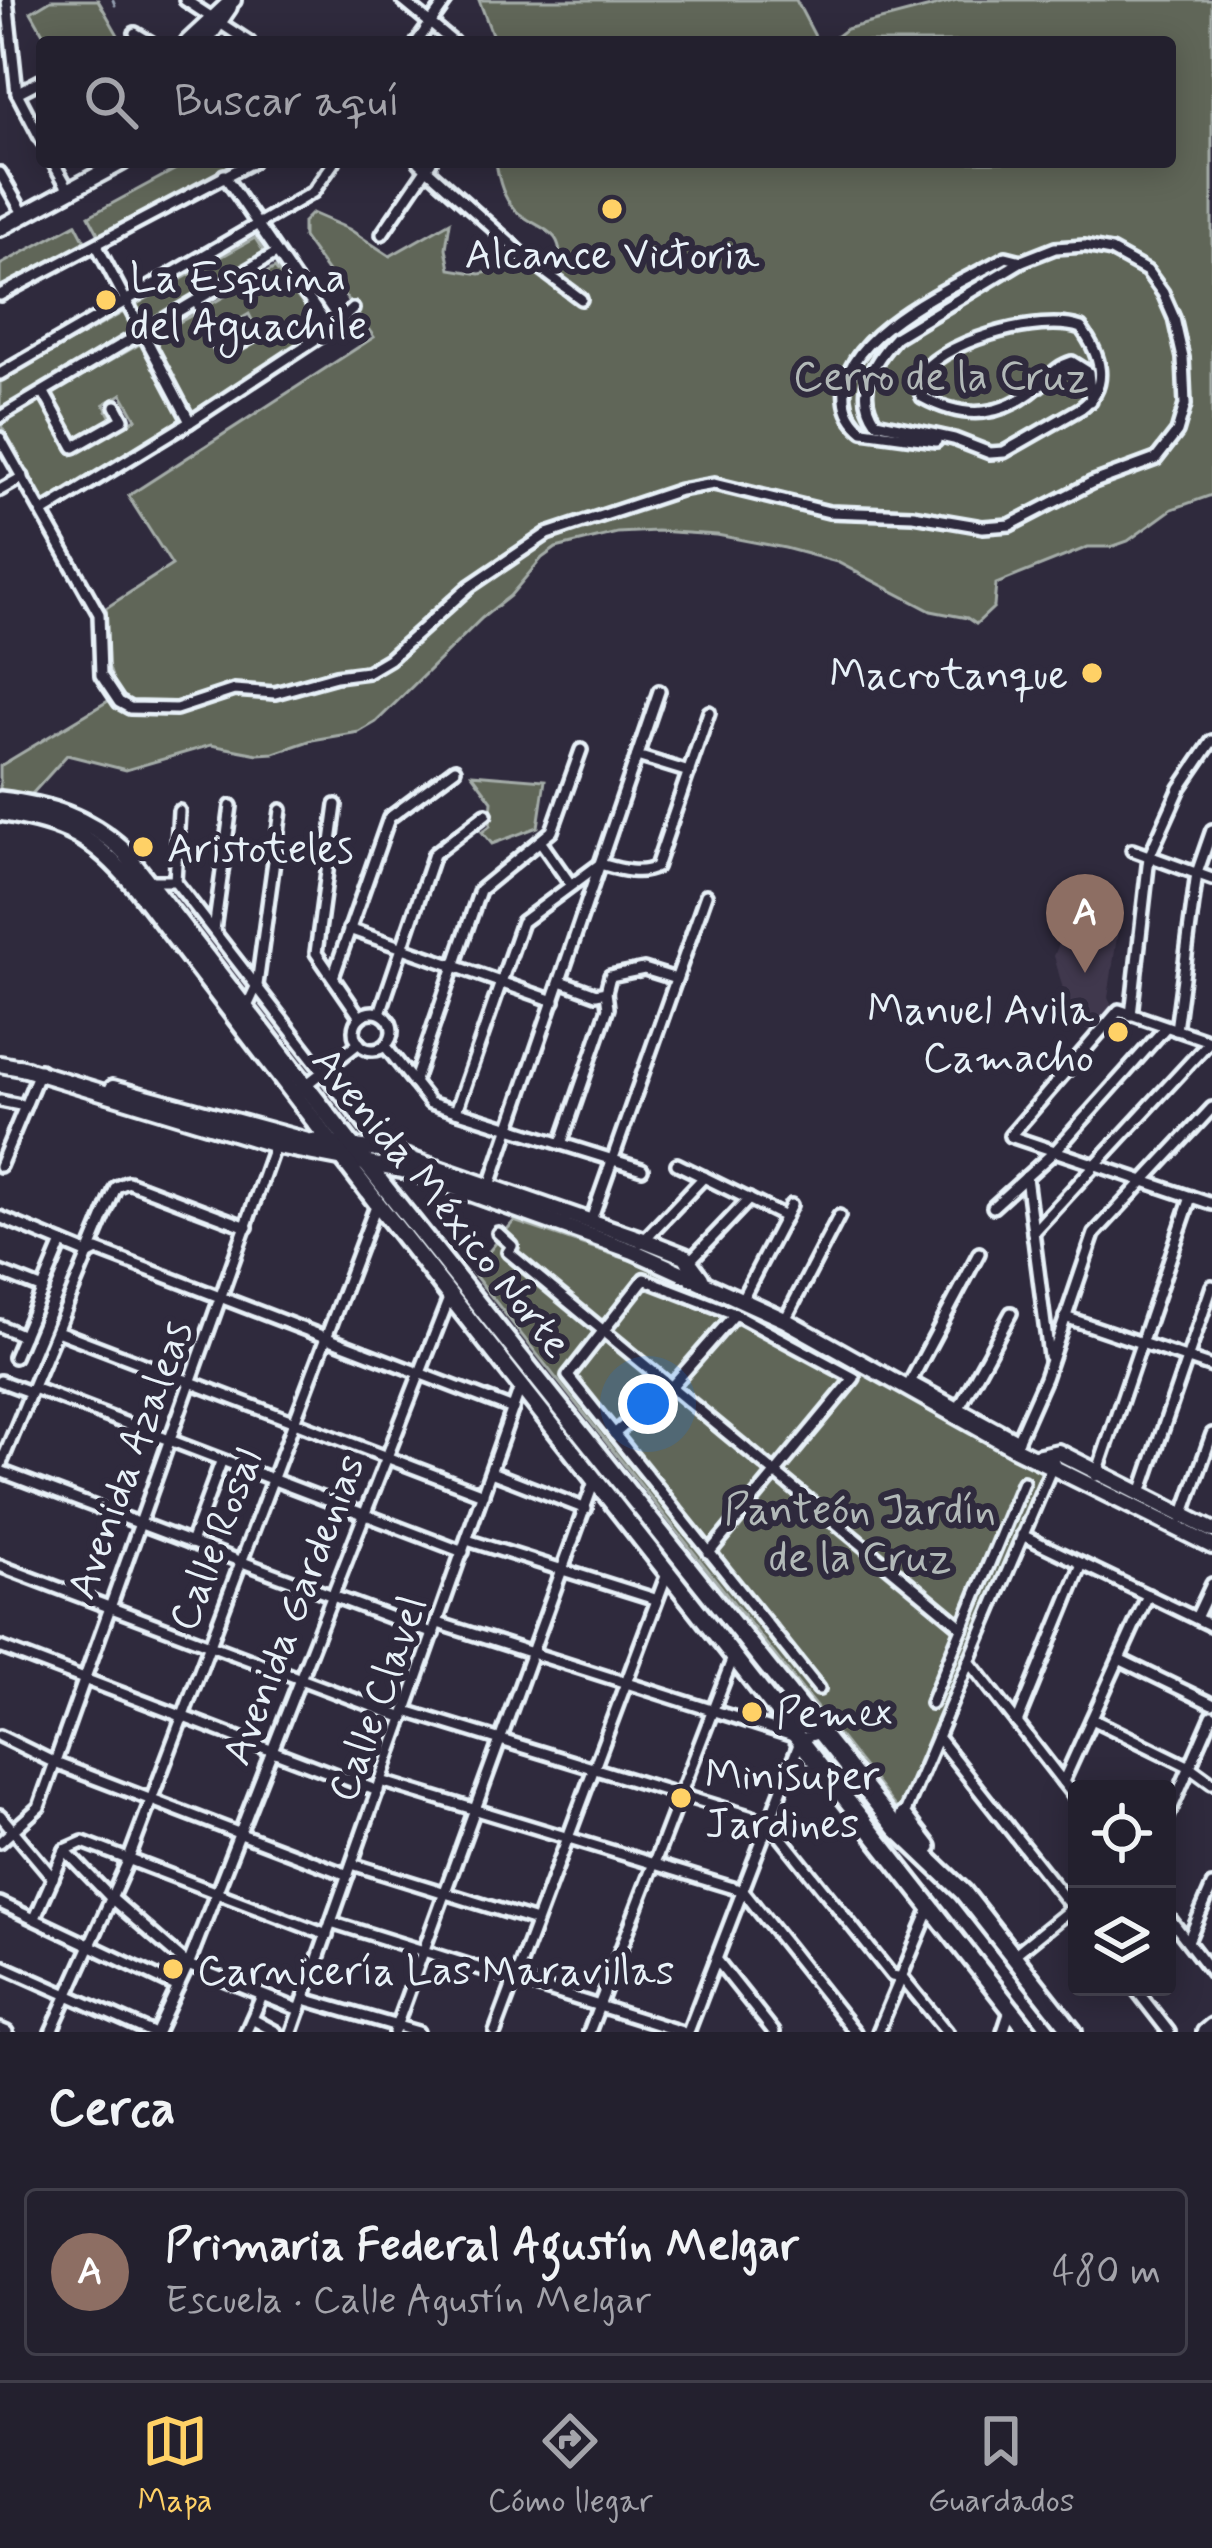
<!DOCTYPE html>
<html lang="es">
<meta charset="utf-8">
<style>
:root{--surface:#23202e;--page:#2b2836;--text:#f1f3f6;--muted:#a3a3aa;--line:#403e4a;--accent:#ffd166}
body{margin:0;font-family:Mynerve,sans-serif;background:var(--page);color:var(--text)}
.controls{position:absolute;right:36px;bottom:36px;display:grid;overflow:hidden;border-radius:12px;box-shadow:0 6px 30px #0003}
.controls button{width:108px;height:108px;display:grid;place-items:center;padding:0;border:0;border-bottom:3px solid var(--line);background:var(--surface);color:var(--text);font:60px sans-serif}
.you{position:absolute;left:648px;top:1404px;width:42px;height:42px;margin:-30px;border:9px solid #fff;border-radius:50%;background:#1a73e8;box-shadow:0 0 0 18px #1a73e833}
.badge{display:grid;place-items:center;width:78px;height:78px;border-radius:50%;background:var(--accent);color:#fff;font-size:39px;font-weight:700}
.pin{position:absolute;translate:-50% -99px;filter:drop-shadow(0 3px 6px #0008)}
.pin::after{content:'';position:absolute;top:63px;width:42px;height:36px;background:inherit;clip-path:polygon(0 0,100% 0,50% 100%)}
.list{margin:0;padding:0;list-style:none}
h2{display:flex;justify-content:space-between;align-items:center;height:156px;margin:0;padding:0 48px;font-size:51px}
h2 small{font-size:39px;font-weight:400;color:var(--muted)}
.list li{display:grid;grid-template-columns:78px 1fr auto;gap:36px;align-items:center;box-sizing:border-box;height:168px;margin:0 24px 24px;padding:0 24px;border:3px solid var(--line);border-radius:12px}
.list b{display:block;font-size:45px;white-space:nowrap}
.list p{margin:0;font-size:39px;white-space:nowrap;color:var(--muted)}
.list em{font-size:39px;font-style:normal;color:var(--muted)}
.icon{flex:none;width:66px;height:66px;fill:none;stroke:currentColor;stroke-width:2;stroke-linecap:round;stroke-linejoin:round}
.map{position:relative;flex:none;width:1212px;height:2032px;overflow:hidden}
.search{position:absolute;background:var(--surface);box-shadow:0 6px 30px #0003;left:36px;right:36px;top:36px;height:132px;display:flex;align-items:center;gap:30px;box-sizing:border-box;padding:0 42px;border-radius:12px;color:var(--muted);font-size:45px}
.sheet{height:348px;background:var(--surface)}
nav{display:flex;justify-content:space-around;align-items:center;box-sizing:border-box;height:168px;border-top:3px solid var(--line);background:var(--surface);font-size:33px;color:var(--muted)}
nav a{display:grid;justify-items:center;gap:6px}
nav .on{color:var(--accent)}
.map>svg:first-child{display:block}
.built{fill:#40384e}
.green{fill:#606659;stroke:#a4aca8;stroke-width:3}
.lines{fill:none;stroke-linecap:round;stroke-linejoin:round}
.stream{stroke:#939eaf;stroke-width:3}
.street-casing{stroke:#e8f1f8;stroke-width:18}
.secondary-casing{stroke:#e8f1f8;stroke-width:22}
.primary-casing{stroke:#e8f1f8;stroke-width:24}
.street{stroke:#2f2a3d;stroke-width:9}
.secondary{stroke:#2f2a3d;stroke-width:14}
.primary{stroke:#2f2a3d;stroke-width:15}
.poi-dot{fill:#ffd166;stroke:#2f2a3d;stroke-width:4.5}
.labels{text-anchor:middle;stroke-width:12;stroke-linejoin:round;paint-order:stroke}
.poi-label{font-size:42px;fill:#e8f1f8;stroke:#2f2a3d;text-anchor:start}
.park-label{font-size:42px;fill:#b2b9b8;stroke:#2f2a3d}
.street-label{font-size:42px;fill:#e8f1f8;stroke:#2f2a3d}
</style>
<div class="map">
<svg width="1212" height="2032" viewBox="0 0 1212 2032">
<rect width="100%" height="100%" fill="#2f2a3d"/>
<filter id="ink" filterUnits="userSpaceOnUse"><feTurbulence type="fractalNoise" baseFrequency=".00833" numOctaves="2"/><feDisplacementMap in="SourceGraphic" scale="24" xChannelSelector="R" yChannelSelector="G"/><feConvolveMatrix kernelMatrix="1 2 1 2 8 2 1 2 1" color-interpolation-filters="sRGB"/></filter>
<g filter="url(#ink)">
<path class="built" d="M1074,907L1118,930L1108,998L1115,1012L1097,1034L1056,1015L1063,989L1054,956Z"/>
<g class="green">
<path d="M51,0H98L122,42H48L31,12Z"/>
<path d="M479,0H796L818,42H495Z"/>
<path d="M957,0H1212V495L1172,509L1128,541L1111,547H1088L996,584L994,607L976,624L967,618L931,611L837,562L785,548L717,535L657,531L617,533L556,548L542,558L510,596L482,618L376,722L359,732L312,740L274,753L258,754L211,745L126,770L67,755L23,804L0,799V766L118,695L106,659V608L172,565L128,496L374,337L303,237V222L312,213L349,229L390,256L450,222L446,248L450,269L480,274L525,264L546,279L559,266C566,226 536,231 514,209C503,197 498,177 496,162H1170V42H829L846,29Z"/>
<path d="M189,162H243L101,239L89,216Z"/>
<path d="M76,224L87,245L0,290V265Z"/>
<path d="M255,238L269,260L147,329L135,305Z"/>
<path d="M275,268L324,331L193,415L152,337L196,313L221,359L261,338L249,314L230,325L238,340L225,348L204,308Z"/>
<path d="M124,312L137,335L0,412V381Z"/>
<path d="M142,343L184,421L45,504L0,424L41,400L72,455L136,419L122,394L104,404L113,422L76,442L51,394Z"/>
<path d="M472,774L545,780L538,827L492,844L482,832L490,826L492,801Z"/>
<path d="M514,1221L698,1283L859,1365L1043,1470L899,1812L472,1272Z"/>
</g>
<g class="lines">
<path class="stream" d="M113,0L115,5"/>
<defs>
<g id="street">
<path d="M7,0L17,93L42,141"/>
<path d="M185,0L249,42"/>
<path d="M402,0L453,42"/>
<path d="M135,33L150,42"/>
<path d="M417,42L447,0"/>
<path d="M17,93L42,80"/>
<path d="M53,162L69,190"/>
<path d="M419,162L529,260L581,299"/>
<path d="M0,173L24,215"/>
<path d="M224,175L330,330"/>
<path d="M382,234L431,162"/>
<path d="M97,246L190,422"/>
<path d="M0,295L252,162"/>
<path d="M197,303L223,353L255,335"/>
<path d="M0,374L313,192L334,162"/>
<path d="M44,393L74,447L123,419L116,406"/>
<path d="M0,417L276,253"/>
<path d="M0,438L99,614L101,675L119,702L130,708L176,709L234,690L275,693L336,676L367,672L389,659L470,586L547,534L680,490L714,484L829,512L913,515L983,527L1010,525L1091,483L1156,459L1177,432L1185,405L1183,358L1174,318L1163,293L1147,271L1111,251L1085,246L1055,248L1022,261L896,337C874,361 854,391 876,422L954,439L990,453L1004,452L1081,408C1111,386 1100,354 1081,328C1042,313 934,342 917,381L922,397C966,421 1003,417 1040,385C1051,375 1058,366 1072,362L1088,372L1091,401"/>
<path d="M936,441L863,431C853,423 846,412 845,399C837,334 959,284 1006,257L1022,261"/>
<path d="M0,490L23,477"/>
<path d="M43,512L190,422L330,330L353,309"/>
<path d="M637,756L689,772"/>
<path d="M336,805L316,953L360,1017"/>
<path d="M540,841L571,885"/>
<path d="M1132,850L1212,879"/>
<path d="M145,881H175L374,1138L376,1150"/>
<path d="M175,881L179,811"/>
<path d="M349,929L554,1001"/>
<path d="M214,930L231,806"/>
<path d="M333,977L389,818L455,769"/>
<path d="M561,981L596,994L606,992L610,976L644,969L676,979"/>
<path d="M245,1011L257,985L281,810"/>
<circle cx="373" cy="1031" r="19"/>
<path d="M380,1013L434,854L486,814"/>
<path d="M1131,1015L1149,857L1180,788L1212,741"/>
<path d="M1176,1030L1197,873L1212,830"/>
<path d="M1212,1042L1119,1010L1010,1136L1212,1204"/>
<path d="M385,1046L430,1103L642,1169"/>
<path d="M414,1083L480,890L552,831L581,750"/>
<path d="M302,1088L359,1043"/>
<path d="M0,1101L25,1106"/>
<path d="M456,1111L522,922L600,864C618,869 640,876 656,867L709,712"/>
<path d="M561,1144L608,1008L606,992"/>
<path d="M677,1164L785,1217"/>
<path d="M0,1166L40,1070"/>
<path d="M1026,1177L1049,1356"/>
<path d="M488,1191L659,691"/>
<path d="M993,1207L1056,1150L1166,1027"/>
<path d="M0,1217L89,1254L97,1250L513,1409"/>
<path d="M590,1223L706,895"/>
<path d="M1033,1232L1210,1041"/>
<path d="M498,1233L512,1246L508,1252L963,1628"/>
<path d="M641,1243L704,1177"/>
<path d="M687,1264L749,1199"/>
<path d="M0,1272L43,1289"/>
<path d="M742,1299L791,1205"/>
<path d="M1065,1317L1212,1367"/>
<path d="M785,1320L839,1216"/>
<path d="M0,1326L23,1336"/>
<path d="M57,1331L483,1494"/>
<path d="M14,1357L62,1243"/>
<path d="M0,1381L27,1391L33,1388L463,1552"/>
<path d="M911,1382L1018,1440"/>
<path d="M907,1388L979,1253"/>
<path d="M956,1413L1011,1313"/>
<path d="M614,1434L671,1387L735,1314"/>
<path d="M1014,1448L1045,1378L1094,1234L1212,1108"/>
<path d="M0,1466L116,1187L128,1182L247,1227"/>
<path d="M0,1471L434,1634"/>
<path d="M491,1472L586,1509"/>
<path d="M1096,1476L1191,1197"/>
<path d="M1141,1493L1212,1286"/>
<path d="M1182,1519L1212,1434"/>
<path d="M1022,1535L1212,1626"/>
<path d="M467,1540L655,1599"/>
<path d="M191,1543L221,1462"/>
<path d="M709,1553L854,1378L735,1314L644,1279L568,1376C652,1480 735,1585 819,1689"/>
<path d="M0,1566L404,1718"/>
<path d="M1196,1618L1212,1584"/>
<path d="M438,1623L793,1736"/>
<path d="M0,1647L378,1791"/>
<path d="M1119,1659L1212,1704"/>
<path d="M969,1661L1077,1800"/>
<path d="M931,1703L1023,1482"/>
<path d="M406,1711L769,1822L892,1976L903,1978L947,2032"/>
<path d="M1092,1719L1190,1767L1212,1783"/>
<path d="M1017,1723L1082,1564"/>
<path d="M0,1736L55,1763L348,1875"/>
<path d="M937,1737L1077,1914"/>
<path d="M381,1781L743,1891L855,2032"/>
<path d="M1063,1782L1148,1595"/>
<path d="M0,1815L53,1878"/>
<path d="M903,1817L1054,1462"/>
<path d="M1167,1819L1212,1716"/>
<path d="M0,1842L39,1807L275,1144"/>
<path d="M65,1850L111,1898L188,1965L300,2010"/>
<path d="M65,1850L83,1842L327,1935"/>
<path d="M352,1864L536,1921"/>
<path d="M0,1903L178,1987"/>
<path d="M1167,1915L1212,1973"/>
<path d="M35,1918L65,1850"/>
<path d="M331,1922L682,2032"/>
<path d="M1188,1941L1212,1886"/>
<path d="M1014,1955L1072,1908L1077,1898"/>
<path d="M716,1959L774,2032"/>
<path d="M0,1965L151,2032"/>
<path d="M1134,1987L1169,2032"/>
<path d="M304,1999L418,2032"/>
<path d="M252,2019L276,2032"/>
<path d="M0,2029L7,2032"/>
<path d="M51,2032L128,1861L377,1203"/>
<path d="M157,2032L188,1965L450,1296"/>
<path d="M246,2032L262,1996"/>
<path d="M292,2032L521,1385"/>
<path d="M394,2032L595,1479"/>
<path d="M495,2032L668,1571"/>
<path d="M589,2032L734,1655"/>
<path d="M688,2032L801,1739L823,1732"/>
<path d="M878,2032L931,1906"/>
<path d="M1003,2032L1011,2008"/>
</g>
<g id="secondary">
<path d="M188,42L233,0"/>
<path d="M205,42L229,7"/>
<path d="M0,228L122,162"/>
<path d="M0,1064L27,1069"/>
<path d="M19,1067L282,1147L411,1172L633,1251L785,1320L1014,1448L1212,1546"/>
<path d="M113,1088L308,1141L387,1151L644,1240L685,1256L701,1278"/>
<path d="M1035,1457L1058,1452L1212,1530"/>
<path d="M1205,2032L1212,2026"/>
</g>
<g id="primary">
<path d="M0,800C49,806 86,816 123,850L364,1161L897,1829L963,1892L1073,2032"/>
<path d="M0,812C68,824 91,835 136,887L377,1203L1029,2032"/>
<path d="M904,1816L928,1847"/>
</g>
</defs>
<use href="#street" class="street-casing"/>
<use href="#secondary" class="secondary-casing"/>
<use href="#primary" class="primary-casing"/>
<use href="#street" class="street"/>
<use href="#secondary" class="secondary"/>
<use href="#primary" class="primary"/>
</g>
</g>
<g class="poi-dot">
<circle cx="612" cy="209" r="12"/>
<circle cx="106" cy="300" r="12"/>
<circle cx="1092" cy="673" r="12"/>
<circle cx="143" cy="847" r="12"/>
<circle cx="1118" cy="1032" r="12"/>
<circle cx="752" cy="1712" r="12"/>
<circle cx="681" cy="1798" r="12"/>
<circle cx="173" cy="1969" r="12"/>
</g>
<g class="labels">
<g class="poi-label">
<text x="612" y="268" text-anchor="middle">Alcance Victoria</text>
<text x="130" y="291">La Esquina<tspan x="130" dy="48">del Aguachile</tspan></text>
<text x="1068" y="688" text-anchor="end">Macrotanque</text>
<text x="167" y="862">Aristoteles</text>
<text x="1094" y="1023" text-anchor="end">Manuel Avila<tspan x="1094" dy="48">Camacho</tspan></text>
<text x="776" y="1727">Pemex</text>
<text x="705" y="1789">Minisuper<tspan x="705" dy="48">Jardines</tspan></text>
<text x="197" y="1984">Carnicería Las Maravillas</text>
</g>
<g class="park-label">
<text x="941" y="390">Cerro de la Cruz</text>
<text x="860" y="1523">Panteón Jardín<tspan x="860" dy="48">de la Cruz</tspan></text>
</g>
<g class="street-label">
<text transform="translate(443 1201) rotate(51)" y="15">Avenida México Norte</text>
<text transform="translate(128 1459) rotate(-70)" y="15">Avenida Azaleas</text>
<text transform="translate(214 1539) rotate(-69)" y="15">Calle Rosal</text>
<text transform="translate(292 1609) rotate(-69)" y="15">Avenida Gardenias</text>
<text transform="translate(376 1698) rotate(-70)" y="15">Calle Clavel</text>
</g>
</g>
</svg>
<div class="controls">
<button><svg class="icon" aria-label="locate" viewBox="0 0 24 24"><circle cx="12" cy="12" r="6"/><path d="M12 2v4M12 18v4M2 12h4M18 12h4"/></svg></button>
<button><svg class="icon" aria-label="layers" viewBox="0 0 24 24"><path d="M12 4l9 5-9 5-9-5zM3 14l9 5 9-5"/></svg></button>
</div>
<div class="you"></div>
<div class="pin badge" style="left:1085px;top:973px;background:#8d6e63">A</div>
<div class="search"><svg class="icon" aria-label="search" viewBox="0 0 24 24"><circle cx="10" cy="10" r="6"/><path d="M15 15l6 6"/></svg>Buscar aquí</div>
</div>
<section class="sheet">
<h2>Cerca<small></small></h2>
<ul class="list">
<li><span class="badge" style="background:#8d6e63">A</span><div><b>Primaria Federal Agustín Melgar</b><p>Escuela · Calle Agustín Melgar</p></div><em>480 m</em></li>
</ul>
</section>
<nav>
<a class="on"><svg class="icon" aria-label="map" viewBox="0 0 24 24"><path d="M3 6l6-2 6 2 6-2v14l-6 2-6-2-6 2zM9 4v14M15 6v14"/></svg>Mapa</a>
<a><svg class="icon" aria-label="directions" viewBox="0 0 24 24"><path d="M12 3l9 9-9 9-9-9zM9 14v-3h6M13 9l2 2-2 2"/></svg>Cómo llegar</a>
<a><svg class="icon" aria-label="saved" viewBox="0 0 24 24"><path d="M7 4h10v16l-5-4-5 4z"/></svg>Guardados</a>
</nav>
